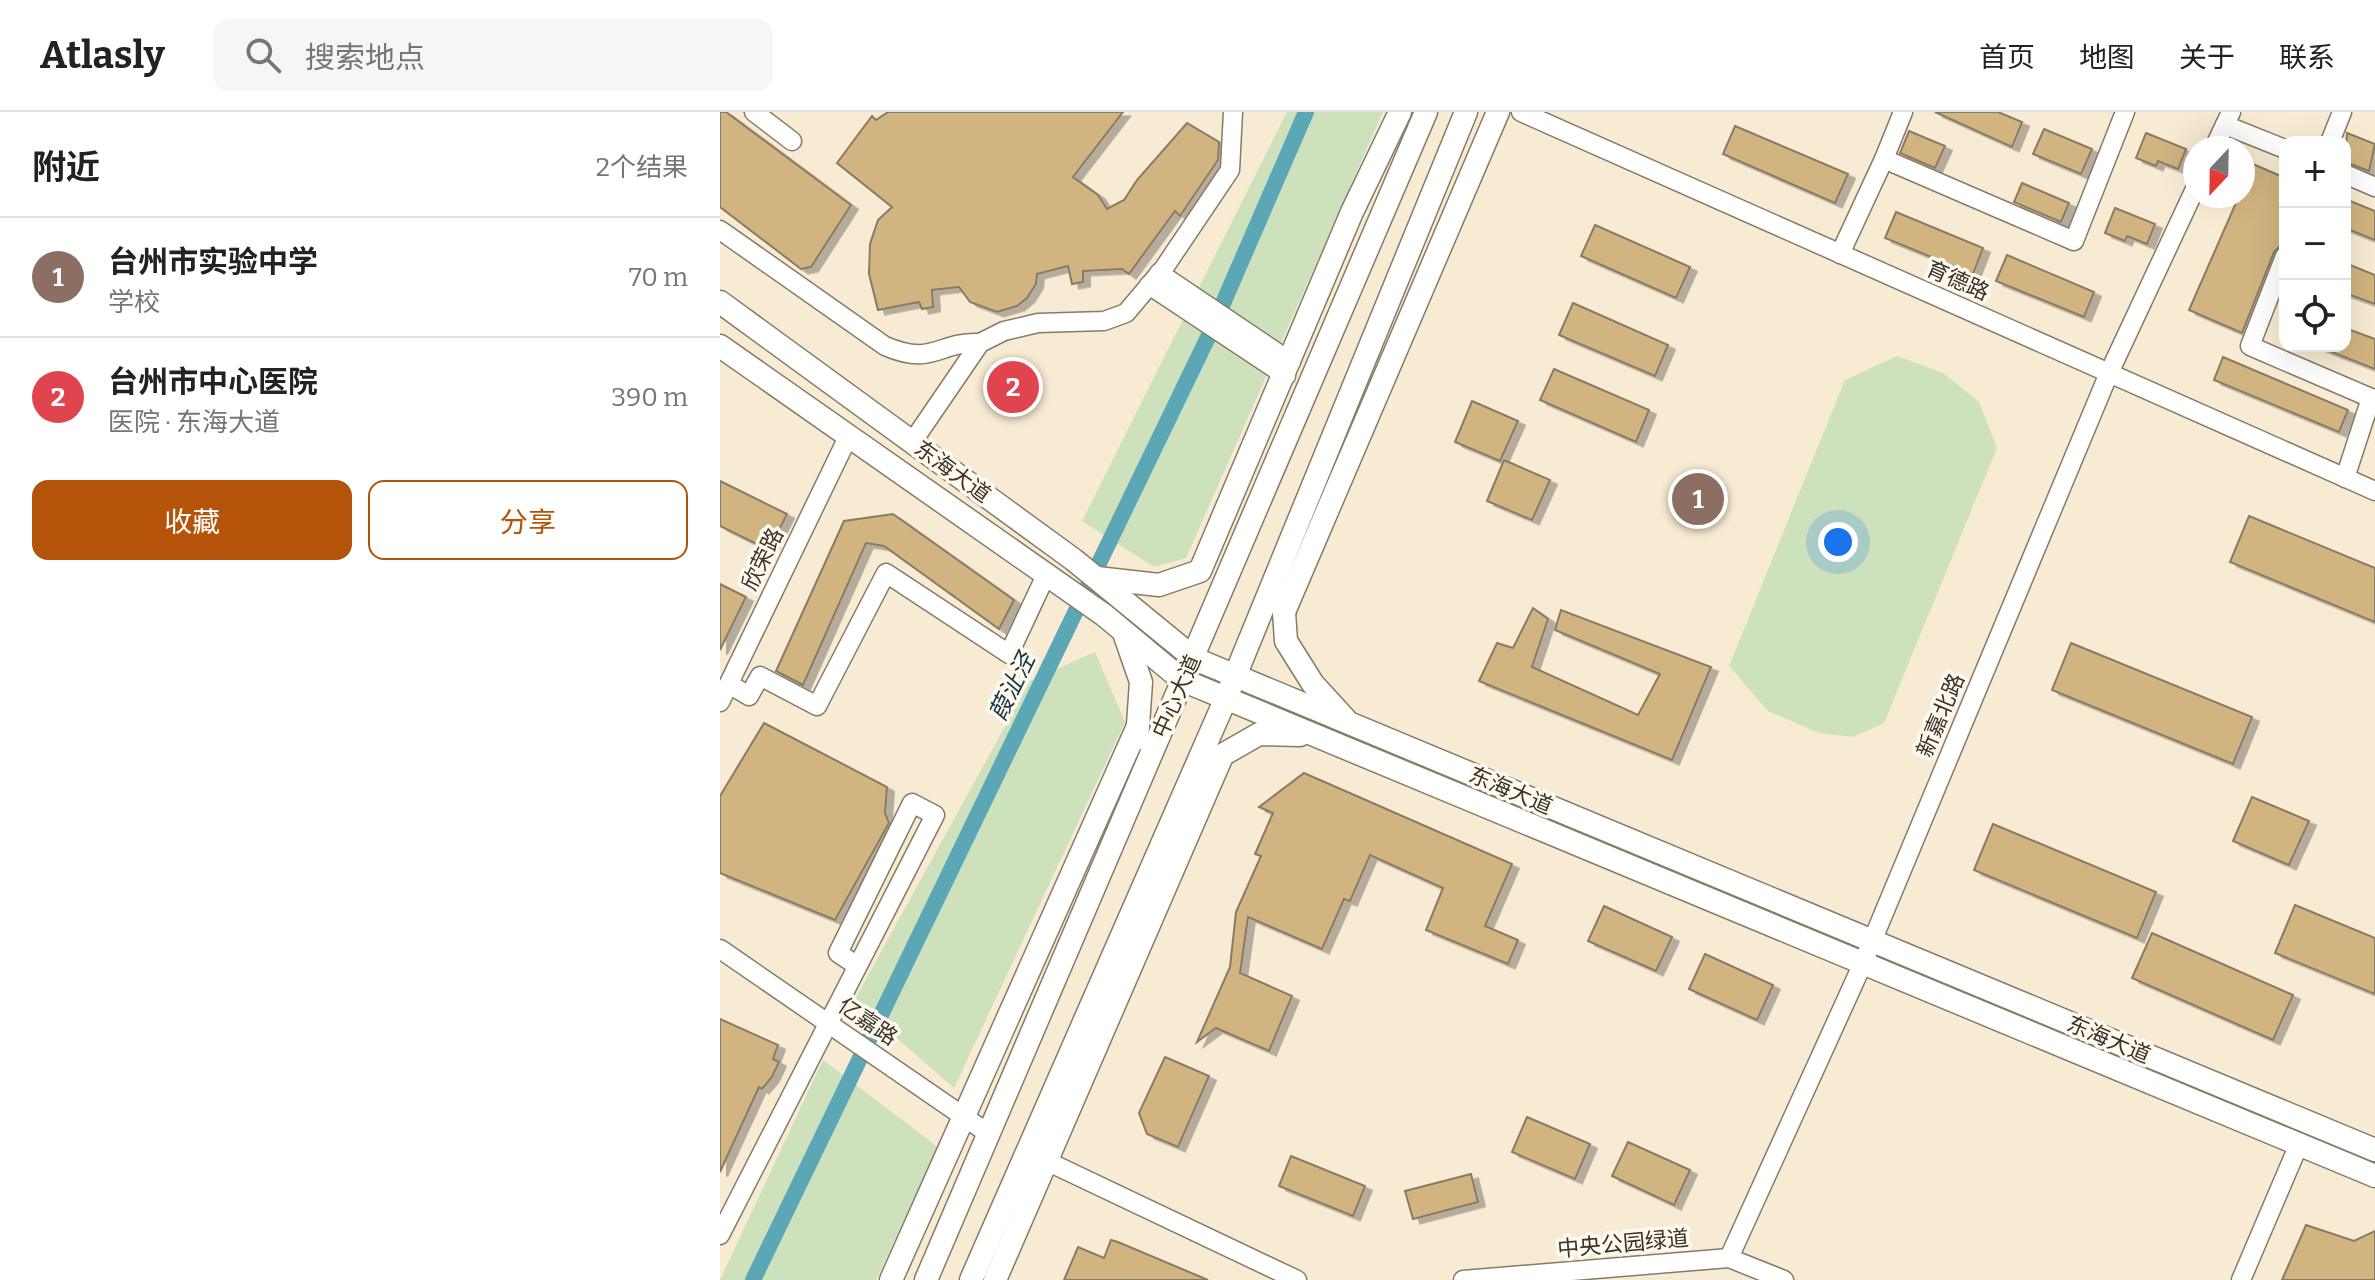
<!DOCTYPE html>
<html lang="zh">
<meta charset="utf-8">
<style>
:root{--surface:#fff;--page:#f6f6f6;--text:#222;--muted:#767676;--line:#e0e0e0;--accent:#b45309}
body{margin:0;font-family:Bitter,"Noto Sans SC",serif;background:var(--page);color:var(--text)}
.controls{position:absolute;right:24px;top:24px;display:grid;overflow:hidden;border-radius:16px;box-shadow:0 8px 32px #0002}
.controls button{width:72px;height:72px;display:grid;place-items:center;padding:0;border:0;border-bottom:2px solid var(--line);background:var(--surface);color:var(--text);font:40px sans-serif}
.compass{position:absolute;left:1463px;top:24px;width:72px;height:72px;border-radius:50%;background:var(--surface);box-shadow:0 8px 32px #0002;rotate:202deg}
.you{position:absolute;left:1118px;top:430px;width:28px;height:28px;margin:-20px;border:6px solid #fff;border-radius:50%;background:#1a73e8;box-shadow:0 0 0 12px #1a73e833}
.badge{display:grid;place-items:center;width:52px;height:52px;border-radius:50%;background:var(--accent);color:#fff;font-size:26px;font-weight:700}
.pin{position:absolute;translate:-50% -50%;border:4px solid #fff;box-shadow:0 2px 8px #0006}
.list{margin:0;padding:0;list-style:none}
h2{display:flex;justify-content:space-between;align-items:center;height:104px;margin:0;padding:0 32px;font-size:34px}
h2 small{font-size:26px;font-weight:400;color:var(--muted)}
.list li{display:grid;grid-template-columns:52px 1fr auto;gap:24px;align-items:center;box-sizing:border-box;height:120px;padding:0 32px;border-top:2px solid var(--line)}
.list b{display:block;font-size:30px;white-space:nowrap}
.list p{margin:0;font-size:26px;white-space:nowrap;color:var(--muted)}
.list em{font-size:26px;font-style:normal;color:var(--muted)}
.actions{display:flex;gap:16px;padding:24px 32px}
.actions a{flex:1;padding:18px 0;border:2px solid var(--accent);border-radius:16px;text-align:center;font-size:28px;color:var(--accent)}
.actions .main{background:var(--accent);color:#fff}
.icon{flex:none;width:44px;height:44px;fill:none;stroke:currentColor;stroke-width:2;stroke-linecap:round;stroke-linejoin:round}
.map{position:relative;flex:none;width:1655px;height:1168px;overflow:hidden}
header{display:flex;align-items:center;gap:48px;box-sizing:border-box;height:112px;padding:0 40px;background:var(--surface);border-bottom:2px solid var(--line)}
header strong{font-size:38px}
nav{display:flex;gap:44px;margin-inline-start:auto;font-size:28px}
.search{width:560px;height:72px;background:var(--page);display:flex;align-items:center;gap:20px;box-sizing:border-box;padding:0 28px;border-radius:16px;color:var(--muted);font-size:30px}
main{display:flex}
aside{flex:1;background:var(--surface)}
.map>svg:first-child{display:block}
.green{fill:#cde1bd}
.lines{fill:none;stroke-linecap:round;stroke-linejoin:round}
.canal{stroke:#5ca7b6;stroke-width:16}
.building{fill:#d1b47f;stroke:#877b65;stroke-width:2;filter:url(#shadow)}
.minor-casing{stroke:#877b66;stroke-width:21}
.major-casing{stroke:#877b66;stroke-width:25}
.minor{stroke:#fff;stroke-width:18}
.major{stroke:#fff;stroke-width:22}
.labels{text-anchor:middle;stroke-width:7;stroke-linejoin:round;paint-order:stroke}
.street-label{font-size:22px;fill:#39332a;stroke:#fff9f0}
.water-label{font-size:24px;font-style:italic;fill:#153940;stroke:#fff9f0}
</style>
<header>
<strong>Atlasly</strong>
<div class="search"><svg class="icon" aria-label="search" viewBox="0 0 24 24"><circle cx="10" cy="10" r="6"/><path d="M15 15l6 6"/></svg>搜索地点</div>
<nav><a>首页</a><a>地图</a><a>关于</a><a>联系</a></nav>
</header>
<main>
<aside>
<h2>附近<small>2个结果</small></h2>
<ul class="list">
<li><span class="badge" style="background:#8d6e63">1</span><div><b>台州市实验中学</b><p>学校</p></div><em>70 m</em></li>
<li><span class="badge" style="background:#e0444e">2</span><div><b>台州市中心医院</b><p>医院 · 东海大道</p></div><em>390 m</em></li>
</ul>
<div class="actions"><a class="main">收藏</a><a>分享</a></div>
</aside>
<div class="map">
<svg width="1655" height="1168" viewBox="0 0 1655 1168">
<defs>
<filter id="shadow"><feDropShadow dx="7" dy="4.5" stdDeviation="0" flood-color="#0004"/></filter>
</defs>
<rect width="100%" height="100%" fill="#f8ebd3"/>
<g class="green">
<path d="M567,0H663L466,446L434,455L362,409Z"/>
<path d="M1177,244L1223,261L1259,290L1277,336L1164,611L1133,625L1099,621L1048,599L1009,554L1125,268Z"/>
<path d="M375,540L405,610L234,976L134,889L310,569Z"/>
<path d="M103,948L218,1035L156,1168H0Z"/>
</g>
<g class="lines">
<path class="canal" d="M33,1168L491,219L586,0"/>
</g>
<g class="building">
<path d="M0,0H6L131,93L91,155L81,157L0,95Z"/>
<path d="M168,0H403L353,65L378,83L387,97L404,88L417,68L467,11L499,30L498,48L460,104L455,99L409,162L402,157L363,159V170L352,172L348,154L317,162L316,172L307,186L297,194L277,200L250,190L239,175L212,178L213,195L202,197L199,190L158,198L149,162L150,132L158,108L172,95L117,51L152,4L156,8Z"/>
<path d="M1215,0H1278L1302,10L1292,35Z"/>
<path d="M1015,14L1128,62L1115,91L1003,42Z"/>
<path d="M1324,17L1372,37L1361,62L1313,42Z"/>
<path d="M1189,19L1225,34L1215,56L1180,41Z"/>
<path d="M1426,21L1466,37L1458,57L1438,49L1436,54L1416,46Z"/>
<path d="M1627,21L1655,32L1649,59L1625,50Z"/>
<path d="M1533,52L1565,66V129L1554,140L1522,221L1469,198L1519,84H1523Z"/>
<path d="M1302,71L1349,91L1341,110L1294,90Z"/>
<path d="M1625,87L1655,99V128L1625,116Z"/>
<path d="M1395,96L1435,112L1427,132L1407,124L1405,129L1385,121Z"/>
<path d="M1176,100L1263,136L1253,162L1165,126Z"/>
<path d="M875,113L970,155L956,186L861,144Z"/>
<path d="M1287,143L1374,180L1364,205L1276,169Z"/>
<path d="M1625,151L1655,163V192L1625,181Z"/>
<path d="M853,191L948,233L935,264L839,223Z"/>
<path d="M1625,216L1655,227V257L1599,235L1625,234Z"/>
<path d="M1503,245L1628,298L1619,320L1494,268Z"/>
<path d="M834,257L929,298L916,330L820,288Z"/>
<path d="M752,289L798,309L780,349L735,330Z"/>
<path d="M784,348L830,368L812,408L767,389Z"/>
<path d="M0,369L67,402L49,438L0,414Z"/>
<path d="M173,402L294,488L279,517L164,434L146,431L83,573L56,559L124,409Z"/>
<path d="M1529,404L1655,456V510L1510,450Z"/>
<path d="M0,472L26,485L0,538Z"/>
<path d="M813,496L828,507L812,555L918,603L940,562L835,518L841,498L991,555L952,648L759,569L777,531L793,536Z"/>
<path d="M1351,531L1532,605L1513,652L1332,578Z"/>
<path d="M44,611L167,675L165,701L169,711L115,808L0,761V684Z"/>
<path d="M584,661L792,752L765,814L798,828L788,852L706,818L723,776L650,743L630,789L624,787L602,837L528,805L520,861L572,884L549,939L496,916L477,930L510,855L516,800L541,744L535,742L553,701L539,695Z"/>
<path d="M1532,685L1589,709L1569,753L1513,729Z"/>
<path d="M1273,712L1436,780L1417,826L1254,758Z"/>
<path d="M1575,793L1655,826V882L1555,841Z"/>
<path d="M884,794L952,825L936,859L868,829Z"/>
<path d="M1432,821L1573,883L1553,928L1412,866Z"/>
<path d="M985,842L1053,873L1037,908L969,877Z"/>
<path d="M0,907L58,933L53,947L59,950L52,965L42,977L39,975L0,1060Z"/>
<path d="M445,945L489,964L458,1035L427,1022L419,1001Z"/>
<path d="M807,1005L870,1032L855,1067L792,1040Z"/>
<path d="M908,1030L970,1058L954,1093L892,1064Z"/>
<path d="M571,1044L645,1074L633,1104L559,1074Z"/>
<path d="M751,1062L758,1090L693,1107L685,1079Z"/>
<path d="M1586,1113L1634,1129L1655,1119V1168H1562Z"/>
<path d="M391,1128L398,1130L488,1168H344L358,1135L384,1146Z"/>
</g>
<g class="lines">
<defs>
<g id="minor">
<path d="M34,0L72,29"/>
<path d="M801,0L1655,379"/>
<path d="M1505,13L1565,37"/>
<path d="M1610,30L1622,0"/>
<path d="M1494,36L1511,0"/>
<path d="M1164,47L1183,0"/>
<path d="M1625,62L1655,75"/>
<path d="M0,118L165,234C214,255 218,229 260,231"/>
<path d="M1120,142L1164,47L1354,129L1405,0"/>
<path d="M1565,144L1530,234L1651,286"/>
<path d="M439,161L571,250"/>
<path d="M429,173L566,264"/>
<path d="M193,329L260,231L284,219L318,211L384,209L406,201L444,156L510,58L513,0"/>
<path d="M1625,366L1651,286L1655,288"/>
<path d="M9,572L29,584L40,564L97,594L166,461L289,542L326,463"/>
<path d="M0,590L128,325"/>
<path d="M0,837L269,1022"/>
<path d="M316,1044L577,1168"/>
<path d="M0,1123L215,703L192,691L118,841L136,853"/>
<path d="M1009,1146L1143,851L1389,261L1475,77"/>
<path d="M743,1168L1009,1146L1064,1168"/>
<path d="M1521,1168L1579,1032"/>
</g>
<g id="major">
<path d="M0,190L354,448L475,547L1655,1038"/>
<path d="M0,234L384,503L462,568L1655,1064"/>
<path d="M377,466L439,473L480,459L632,100L680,0"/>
<path d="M563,486L566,529L593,572L625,607"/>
<path d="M564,500L778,0"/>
<path d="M404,521L421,570L417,627"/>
<path d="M490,650L539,622L580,623"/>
<path d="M171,1168L418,614"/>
<path d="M206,1168L706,0"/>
<path d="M251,1168L506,586L746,0"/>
<path d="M275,1168L502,644"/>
</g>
</defs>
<use href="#minor" class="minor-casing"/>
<use href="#major" class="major-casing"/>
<use href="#minor" class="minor"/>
<use href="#major" class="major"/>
</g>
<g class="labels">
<g class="street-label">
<text transform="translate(1238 168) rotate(24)" y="8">育德路</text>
<text transform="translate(233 359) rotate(36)" y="8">东海大道</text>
<text transform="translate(42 447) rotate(-64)" y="8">欣荣路</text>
<text transform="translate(456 584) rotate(-66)" y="8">中心大道</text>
<text transform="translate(1220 603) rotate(-67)" y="8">新嘉北路</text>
<text transform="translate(791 678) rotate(23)" y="8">东海大道</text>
<text transform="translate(148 909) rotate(34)" y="8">亿嘉路</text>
<text transform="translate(1389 927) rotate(23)" y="8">东海大道</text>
<text transform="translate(903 1131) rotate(-5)" y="8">中央公园绿道</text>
</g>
<g class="water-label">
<text transform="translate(292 575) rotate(-64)" y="8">葭沚泾</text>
</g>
</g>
</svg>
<div class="controls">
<button>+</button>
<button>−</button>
<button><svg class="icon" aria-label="locate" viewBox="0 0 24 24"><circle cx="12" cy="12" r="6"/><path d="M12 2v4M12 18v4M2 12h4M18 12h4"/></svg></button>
</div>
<svg class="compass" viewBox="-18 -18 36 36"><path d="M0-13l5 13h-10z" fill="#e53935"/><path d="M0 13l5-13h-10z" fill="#767676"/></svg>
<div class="you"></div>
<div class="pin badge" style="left:978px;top:387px;background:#8d6e63">1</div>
<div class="pin badge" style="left:293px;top:275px;background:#e0444e">2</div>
</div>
</main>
